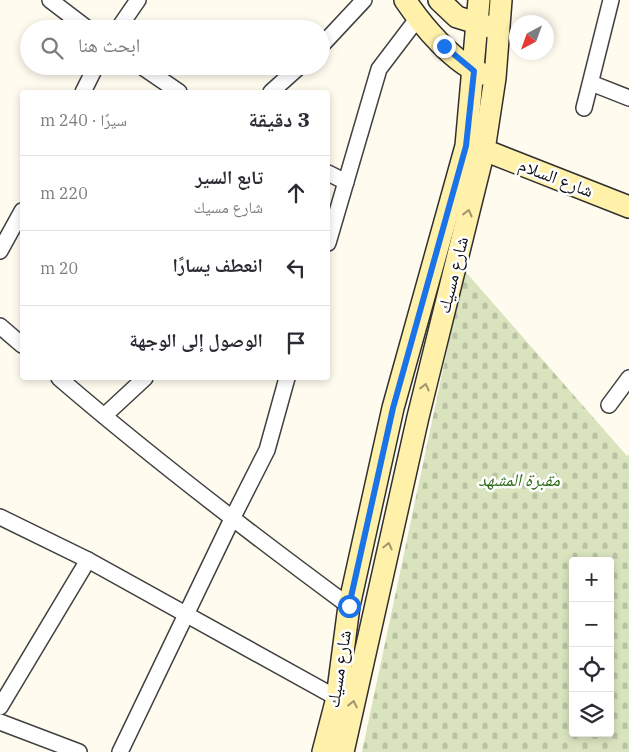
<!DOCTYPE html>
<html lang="ar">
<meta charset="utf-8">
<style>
:root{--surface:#fff;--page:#f2f2f3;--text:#2b2b33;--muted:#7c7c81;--line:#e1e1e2}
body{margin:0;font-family:"IBM Plex Serif","Noto Naskh Arabic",serif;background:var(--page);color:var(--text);direction:rtl}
.controls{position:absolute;right:15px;bottom:15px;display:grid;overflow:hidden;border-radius:5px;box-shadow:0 2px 8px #0003}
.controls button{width:45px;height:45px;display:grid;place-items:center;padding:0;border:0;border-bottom:1px solid var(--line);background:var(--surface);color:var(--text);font:25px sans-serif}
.compass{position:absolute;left:509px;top:15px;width:45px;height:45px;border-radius:50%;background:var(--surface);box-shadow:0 2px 8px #0003;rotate:221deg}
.stop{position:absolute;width:15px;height:15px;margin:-11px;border:4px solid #1a73e8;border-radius:50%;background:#fff}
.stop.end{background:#1a73e8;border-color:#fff;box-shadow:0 1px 5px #0008}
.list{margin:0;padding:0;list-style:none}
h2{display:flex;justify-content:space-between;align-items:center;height:65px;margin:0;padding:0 20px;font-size:21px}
h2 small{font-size:16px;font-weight:400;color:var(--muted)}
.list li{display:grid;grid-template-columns:32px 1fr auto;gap:15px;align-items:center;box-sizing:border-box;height:75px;padding:0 20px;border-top:1px solid var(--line)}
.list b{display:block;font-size:19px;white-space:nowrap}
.list p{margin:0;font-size:16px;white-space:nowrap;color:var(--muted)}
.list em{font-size:16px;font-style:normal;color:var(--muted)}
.icon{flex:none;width:28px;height:28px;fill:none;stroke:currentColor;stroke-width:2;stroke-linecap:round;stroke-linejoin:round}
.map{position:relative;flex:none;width:629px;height:752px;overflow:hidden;direction:ltr}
.search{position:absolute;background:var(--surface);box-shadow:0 2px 8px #0003;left:20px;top:20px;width:310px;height:55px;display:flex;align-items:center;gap:12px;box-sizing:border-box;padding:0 18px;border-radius:28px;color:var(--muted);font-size:19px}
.panel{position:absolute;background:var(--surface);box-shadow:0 2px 8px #0003;left:20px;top:90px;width:310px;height:290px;border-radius:5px;direction:rtl}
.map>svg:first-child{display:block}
.cemetery{fill:url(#cemetery-stones);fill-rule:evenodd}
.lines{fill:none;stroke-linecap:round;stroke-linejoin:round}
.street-casing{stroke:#414141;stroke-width:18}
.secondary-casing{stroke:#303030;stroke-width:24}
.street{stroke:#fff;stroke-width:15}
.secondary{stroke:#fff1aa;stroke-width:21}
.oneway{stroke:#9f966c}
.route{stroke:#1a73e8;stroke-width:6}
.labels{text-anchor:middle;stroke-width:5;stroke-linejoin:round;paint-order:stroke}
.street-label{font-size:18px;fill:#0e0e0e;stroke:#fff}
.park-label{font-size:18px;font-style:italic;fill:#2e6b19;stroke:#fff}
</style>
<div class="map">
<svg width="629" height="752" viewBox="0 0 629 752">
<defs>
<pattern id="cemetery-stones" width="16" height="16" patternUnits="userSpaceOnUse" patternTransform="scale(1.25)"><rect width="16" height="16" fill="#d9e3be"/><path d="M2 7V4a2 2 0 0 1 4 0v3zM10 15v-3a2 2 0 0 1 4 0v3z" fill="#b9c2a2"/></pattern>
</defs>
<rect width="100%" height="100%" fill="#fffbef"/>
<path class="cemetery" d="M464,270L627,456L629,454V752H362ZM573,561H610V733H573Z"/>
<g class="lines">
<defs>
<g id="street">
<path d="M50,0L88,29"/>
<path d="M118,29L138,0"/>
<path d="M321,46L364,0"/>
<path d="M141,66L179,92"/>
<path d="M591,83L629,98"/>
<path d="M83,92L96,66"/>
<path d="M271,92L300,66"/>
<path d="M584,108L611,0"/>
<path d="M328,173L346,182"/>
<path d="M328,243L379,69L417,19"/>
<path d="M0,251L22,211"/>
<path d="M0,326L22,345"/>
<path d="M59,378C152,458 250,533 349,606"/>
<path d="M609,405L629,378"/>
<path d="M104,416L145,378"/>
<path d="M0,517L88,560L337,698"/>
<path d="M0,707L88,560"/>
<path d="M0,722L79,752"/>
<path d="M120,752L232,519L267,450L287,378"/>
</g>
<g id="secondary">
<path d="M405,0C422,25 454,64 483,74"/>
<path d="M439,0L457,17L490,27"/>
<path d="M484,150L629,207"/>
<path d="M323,752L337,698L349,606L393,408L466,146L479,0"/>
<path d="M343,752L418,417L484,150L495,78L501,0"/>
</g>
</defs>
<use href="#street" class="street-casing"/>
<use href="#secondary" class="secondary-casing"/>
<use href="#street" class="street"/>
<use href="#secondary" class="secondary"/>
</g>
<defs><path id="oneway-chevron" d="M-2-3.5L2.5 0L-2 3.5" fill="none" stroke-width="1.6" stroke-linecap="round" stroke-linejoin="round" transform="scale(1.25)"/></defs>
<g class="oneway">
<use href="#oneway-chevron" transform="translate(468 213) rotate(-76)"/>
<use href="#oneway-chevron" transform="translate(425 387) rotate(-76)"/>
<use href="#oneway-chevron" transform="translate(388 546) rotate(-77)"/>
<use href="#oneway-chevron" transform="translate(353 704) rotate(-78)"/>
</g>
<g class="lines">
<path class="route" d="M349,606L393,408L466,146L474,71L444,46"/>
</g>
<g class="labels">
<g class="street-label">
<text transform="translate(556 178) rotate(21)" y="6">شارع السلام</text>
<text transform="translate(453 275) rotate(-76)" y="6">شارع مسيك</text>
<text transform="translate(339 669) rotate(-81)" y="6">شارع مسيك</text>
</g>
<g class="park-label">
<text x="519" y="486">مقبرة المشهد</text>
</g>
</g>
</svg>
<div class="controls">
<button>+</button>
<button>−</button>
<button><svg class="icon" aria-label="locate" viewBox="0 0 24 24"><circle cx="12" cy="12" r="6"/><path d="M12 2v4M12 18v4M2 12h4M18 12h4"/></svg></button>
<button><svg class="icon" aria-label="layers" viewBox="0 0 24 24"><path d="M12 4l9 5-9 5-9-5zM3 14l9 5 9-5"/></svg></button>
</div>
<svg class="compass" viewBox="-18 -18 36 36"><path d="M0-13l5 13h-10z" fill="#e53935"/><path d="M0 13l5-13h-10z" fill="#7c7c81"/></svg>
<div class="stop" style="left:349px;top:606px"></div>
<div class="stop end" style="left:444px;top:46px"></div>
<div class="search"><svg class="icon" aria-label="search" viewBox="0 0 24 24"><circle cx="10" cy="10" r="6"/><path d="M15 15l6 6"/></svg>ابحث هنا</div>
<section class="panel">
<h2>3 دقيقة<small>سيرًا · 240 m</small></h2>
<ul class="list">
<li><svg class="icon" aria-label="ahead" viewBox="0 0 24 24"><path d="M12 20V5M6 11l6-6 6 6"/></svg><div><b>تابع السير</b><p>شارع مسيك</p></div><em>220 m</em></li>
<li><svg class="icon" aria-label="left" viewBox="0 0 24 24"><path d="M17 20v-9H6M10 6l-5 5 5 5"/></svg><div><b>انعطف يسارًا</b></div><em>20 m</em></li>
<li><svg class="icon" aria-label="arrive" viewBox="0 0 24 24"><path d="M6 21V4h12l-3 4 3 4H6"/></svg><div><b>الوصول إلى الوجهة</b></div></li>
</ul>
</section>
</div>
